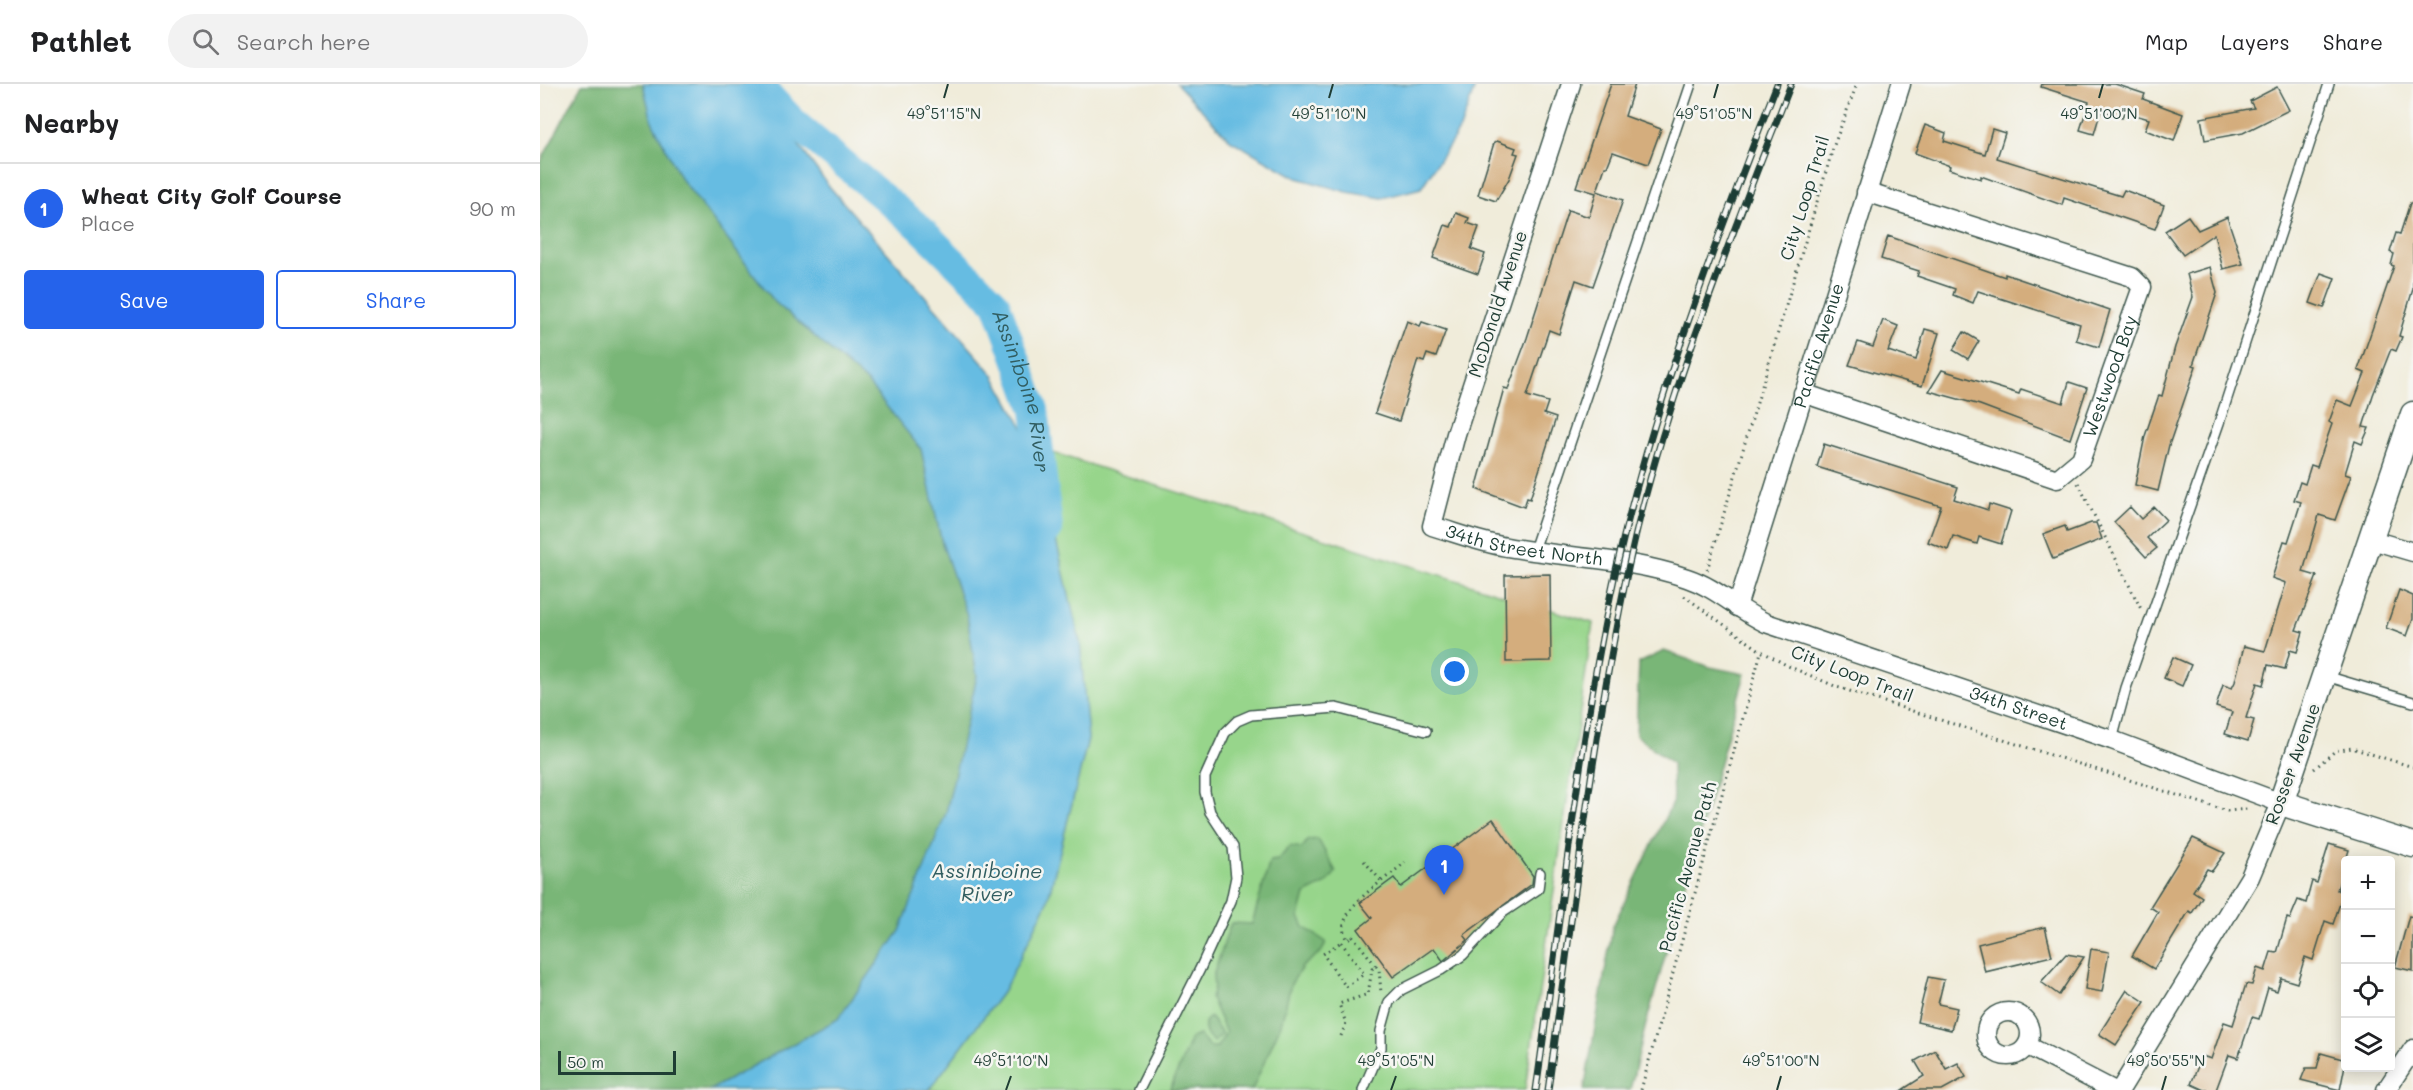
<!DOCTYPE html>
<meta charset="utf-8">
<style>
:root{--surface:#fff;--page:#f2f2f2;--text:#202124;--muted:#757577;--line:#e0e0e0;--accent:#2563eb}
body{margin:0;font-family:Mali,sans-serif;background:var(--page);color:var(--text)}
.controls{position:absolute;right:18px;bottom:18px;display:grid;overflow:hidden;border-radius:6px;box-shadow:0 3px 15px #0003}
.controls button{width:54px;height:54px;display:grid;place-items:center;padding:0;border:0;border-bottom:2px solid var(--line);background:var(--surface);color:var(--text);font:30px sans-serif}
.scale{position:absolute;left:18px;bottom:15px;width:118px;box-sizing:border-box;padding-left:6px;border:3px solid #1f3d34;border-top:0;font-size:16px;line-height:21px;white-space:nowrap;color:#1f3d34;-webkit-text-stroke:4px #f6f6f2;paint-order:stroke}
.you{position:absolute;left:915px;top:588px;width:21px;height:21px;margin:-15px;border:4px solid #fff;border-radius:50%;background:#1a73e8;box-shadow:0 0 0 9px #1a73e833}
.badge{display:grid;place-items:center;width:39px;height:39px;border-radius:50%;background:var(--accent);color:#fff;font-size:20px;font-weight:700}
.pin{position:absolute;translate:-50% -50px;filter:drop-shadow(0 2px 3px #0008)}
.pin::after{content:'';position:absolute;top:32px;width:21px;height:18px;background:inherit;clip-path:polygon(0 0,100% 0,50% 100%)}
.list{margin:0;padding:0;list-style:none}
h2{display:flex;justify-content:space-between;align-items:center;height:78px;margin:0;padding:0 24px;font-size:26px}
h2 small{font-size:20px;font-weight:400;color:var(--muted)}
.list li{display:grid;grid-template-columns:39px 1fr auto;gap:18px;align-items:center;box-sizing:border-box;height:90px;padding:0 24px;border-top:2px solid var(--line)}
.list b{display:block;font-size:22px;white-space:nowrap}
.list p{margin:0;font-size:20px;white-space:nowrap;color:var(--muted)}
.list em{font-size:20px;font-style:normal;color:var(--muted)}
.actions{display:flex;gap:12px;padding:18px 24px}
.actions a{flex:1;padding:14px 0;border:2px solid var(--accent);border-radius:6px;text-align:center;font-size:21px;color:var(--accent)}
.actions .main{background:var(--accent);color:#fff}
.icon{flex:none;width:33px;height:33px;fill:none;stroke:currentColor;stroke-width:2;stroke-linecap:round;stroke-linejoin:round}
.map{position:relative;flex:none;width:1873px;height:1006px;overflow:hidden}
header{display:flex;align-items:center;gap:36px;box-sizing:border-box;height:84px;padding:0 30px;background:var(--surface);border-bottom:2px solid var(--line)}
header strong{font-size:28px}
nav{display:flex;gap:33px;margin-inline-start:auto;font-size:21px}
.search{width:420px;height:54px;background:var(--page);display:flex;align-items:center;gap:15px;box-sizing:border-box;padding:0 21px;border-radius:33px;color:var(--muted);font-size:22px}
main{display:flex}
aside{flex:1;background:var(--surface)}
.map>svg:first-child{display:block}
.green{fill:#97d58b;stroke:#5b8960;stroke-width:1.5}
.forest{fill:#79b677;stroke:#4c7a56;stroke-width:1.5}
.water{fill:#66bce2;stroke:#427c8b;stroke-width:1.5}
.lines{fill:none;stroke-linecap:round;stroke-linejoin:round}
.river{stroke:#66bce2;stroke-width:28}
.building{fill:#d4ad7d}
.lane-casing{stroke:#3e574d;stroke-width:12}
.street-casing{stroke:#3e574d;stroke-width:21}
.secondary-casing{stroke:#3e574d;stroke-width:27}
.path{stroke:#3e574d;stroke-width:3;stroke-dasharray:1.5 4.5;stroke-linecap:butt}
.lane{stroke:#fff;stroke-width:9}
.street{stroke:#fff;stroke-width:18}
.secondary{stroke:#fff;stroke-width:24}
.rail-casing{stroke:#1f3d34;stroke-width:7}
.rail{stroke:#f6f6f2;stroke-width:4.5;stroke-dasharray:14;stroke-linecap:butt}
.ticks{fill:none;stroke:#1f3d34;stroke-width:2}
.labels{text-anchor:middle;stroke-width:5;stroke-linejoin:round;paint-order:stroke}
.street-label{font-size:18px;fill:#1f3d34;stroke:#f6f6f2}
.water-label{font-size:20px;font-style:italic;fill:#315d60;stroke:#f6f6f2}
.ticks-label{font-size:15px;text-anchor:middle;fill:#1f3d34;stroke:#f6f6f2;stroke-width:5;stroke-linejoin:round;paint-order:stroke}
</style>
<header>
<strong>Pathlet</strong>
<div class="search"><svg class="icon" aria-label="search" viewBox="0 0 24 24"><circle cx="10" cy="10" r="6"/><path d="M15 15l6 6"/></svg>Search here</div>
<nav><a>Map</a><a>Layers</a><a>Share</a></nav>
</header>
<main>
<aside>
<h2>Nearby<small></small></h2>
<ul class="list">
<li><span class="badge">1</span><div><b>Wheat City Golf Course</b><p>Place</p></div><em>90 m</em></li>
</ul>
<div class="actions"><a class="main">Save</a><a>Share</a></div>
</aside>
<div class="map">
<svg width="1873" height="1006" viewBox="0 0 1873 1006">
<rect width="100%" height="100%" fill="#f6f6f2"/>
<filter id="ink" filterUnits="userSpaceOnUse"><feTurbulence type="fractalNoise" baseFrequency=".0167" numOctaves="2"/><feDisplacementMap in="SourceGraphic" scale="12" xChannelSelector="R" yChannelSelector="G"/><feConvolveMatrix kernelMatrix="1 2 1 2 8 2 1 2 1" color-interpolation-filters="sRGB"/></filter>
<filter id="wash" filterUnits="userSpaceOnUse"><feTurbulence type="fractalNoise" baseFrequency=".008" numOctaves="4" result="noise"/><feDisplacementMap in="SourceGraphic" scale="24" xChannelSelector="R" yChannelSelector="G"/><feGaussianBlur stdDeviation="1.35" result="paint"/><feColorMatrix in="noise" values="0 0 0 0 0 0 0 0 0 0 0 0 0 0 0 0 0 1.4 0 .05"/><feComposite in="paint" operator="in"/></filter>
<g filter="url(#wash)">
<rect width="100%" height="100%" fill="#f0ecda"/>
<path class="green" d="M494,363L1053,539L985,1006H389L464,906L507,819L548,655L540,558Z"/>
<g class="forest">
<path d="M42,0H103L112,37L140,93L235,218L328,299L381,365L402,459L427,531L437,592L406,729L360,847L298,935L170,1006H0V79Z"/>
<path d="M1124,567L1170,583L1205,590L1106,940L1090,1006H1044L1073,842L1133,717L1132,679L1096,651L1099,579Z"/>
<path d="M778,755L796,788L787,799L765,810L759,833L764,843L786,858L782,867L762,883L751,900L741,940L712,1006H630L651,954L659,951L669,963H677L686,949L671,914L674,903L673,892L691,839L712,840L730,777L738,776L750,762L762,764L768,756Z"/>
<path d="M670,933L682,950L674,958C666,953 664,947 665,938Z"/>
</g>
<g class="water">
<path d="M103,0H221L225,15L288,101L453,290L494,363L540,558L548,655L507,819L464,906L389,1006H170L298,935L360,847L406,729L437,592L427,531L402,459L381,365L328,299L235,218L140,93L112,37Z"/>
<path d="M637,0H936L920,45L881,104L842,114L807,108L757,94L690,56Z"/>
</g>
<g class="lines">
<path class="river" id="s1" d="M218,0L257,41L379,143L456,219L495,326L509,445"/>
</g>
<g id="blocks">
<g class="building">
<path d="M1071,0H1095L1085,32L1121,45L1108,80L1073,68L1067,83H1065L1057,107L1083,116L1053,202L1036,196L1019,250L1009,246L987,312L1008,318L1004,330L1016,334L990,415L987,414L984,423L936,405L964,304L968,305L987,254L1028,126L1049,133L1056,109L1036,103Z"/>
<path d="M1502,0H1575L1605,10L1603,15L1643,30L1634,57L1605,46L1609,35L1584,28L1582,34L1561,26L1554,50L1540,46L1549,18L1501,3Z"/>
<path d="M1737,3L1749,26L1703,49L1665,56L1661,34L1714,24L1710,17Z"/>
<path d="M1385,41L1406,49L1404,57L1445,70L1452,45L1465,49L1457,74L1581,112L1584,106L1624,121L1615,145L1524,114L1522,121L1441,92V95L1409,85L1410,82L1375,69Z"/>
<path d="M957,57L976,64L974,69L978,70L969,95L956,117L938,111L954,59Z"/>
<path d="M1870,119H1873V205L1859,252L1862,253L1856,267L1851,265L1833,311L1823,343L1829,344L1822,360L1815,357L1805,390L1811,392L1795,436L1779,431L1763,488L1777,492L1756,546L1763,548L1757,568L1750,566L1745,585L1728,581L1723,601L1717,599L1706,634L1714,636L1708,657L1685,650L1692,628L1676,623L1683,601L1692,604L1695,598L1704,562L1725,567L1746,499L1732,494L1744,457L1748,458L1761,418L1754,416L1760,398L1765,400L1771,381L1777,383L1792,340L1789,338L1797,316L1812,322L1825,289L1818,286L1854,182L1851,181L1854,170L1850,168L1856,149L1860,150Z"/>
<path d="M916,129L929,134L927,139L939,143L931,165L945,170L938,190L893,174L905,141L911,143Z"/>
<path d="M1648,132L1658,146L1687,133L1703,180L1683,185L1674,150L1643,171L1625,147Z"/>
<path d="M1348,152L1465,193V190L1570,226L1559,263L1536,256L1540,240L1438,207L1433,219L1413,211L1415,205L1377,192L1379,187L1341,175Z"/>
<path d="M1670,183L1677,209L1653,281L1656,282L1629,361L1618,407L1595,401L1605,352L1619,311L1622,312L1635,263L1653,213L1647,190Z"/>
<path d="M1781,189L1795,194L1784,224L1770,219Z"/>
<path d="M1343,236L1358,242L1348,267L1376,276L1385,245L1399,249L1382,302L1309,281L1318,258L1333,263Z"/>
<path d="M867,237L880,242L882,238L906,246L896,273L887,270L884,278L878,276L859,337L835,329Z"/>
<path d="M1424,248L1439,257L1428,275L1413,266Z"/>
<path d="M1402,286L1479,310L1481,305L1523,319L1529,298L1547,304L1530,355L1440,321L1389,307Z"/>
<path d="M1284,360L1418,403L1414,415L1448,426L1449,420L1471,427L1461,460L1439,453L1437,460L1413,452L1408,466L1388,458L1401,422L1277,383Z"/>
<path d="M1590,423L1601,435L1614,423L1626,436L1607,454L1617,464L1606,473L1574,438Z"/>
<path d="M1551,439H1556L1562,455L1513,475L1503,450L1525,442L1527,448Z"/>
<path d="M1010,490L1011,577L966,578L965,491Z"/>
<path d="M1859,506L1873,512V535L1867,552L1846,544Z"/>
<path d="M1633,573L1651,581L1642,602L1624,594Z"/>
<path d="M953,735L993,792L992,800L924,851L928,856L903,877L894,864L853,893L818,845L832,834L820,819L854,794L861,803Z"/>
<path d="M1653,754L1685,769L1672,787L1667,785L1653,807L1662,813L1652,829L1649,827L1614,885L1592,872L1618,828L1610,823Z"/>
<path d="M1789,760L1809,766L1797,806L1804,808L1793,840L1785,837L1773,876L1765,873L1757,899L1741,894L1737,907L1728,904L1719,935L1712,933L1698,974L1689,971L1676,1006H1664L1651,1000L1662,972L1671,975L1684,938L1693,941L1706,900L1712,901L1717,884L1725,887L1731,868L1737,869L1747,834L1750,835L1758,816L1766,819L1772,797L1777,799Z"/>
<path d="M1869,832L1873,833V887L1855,883Z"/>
<path d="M1505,843L1512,872L1445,888L1438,860Z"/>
<path d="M1551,865L1569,868L1562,908L1545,905Z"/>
<path d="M1526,870L1544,873L1519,911L1501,898Z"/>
<path d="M1388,893L1404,896L1398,920L1417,924L1411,946L1377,938Z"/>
<path d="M1587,906L1605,918L1576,961L1559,950Z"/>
<path d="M1395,966L1406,985L1418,979L1426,993L1402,1006H1362L1384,992L1375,977Z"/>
<path d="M1781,969L1806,976L1800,1006L1761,996L1766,984H1777Z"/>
</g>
</g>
</g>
<g filter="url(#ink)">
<use href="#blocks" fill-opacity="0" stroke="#3e574d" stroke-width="1.5"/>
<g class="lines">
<defs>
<g id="lane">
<path d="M994,466L1151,0"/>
<path d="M1786,592L1873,618"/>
<path d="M1572,656L1586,604L1679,339L1789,0"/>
<path d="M599,1006L660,885L691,817L696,793L693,763L670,728L665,708V693L685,649L697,637L711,631L796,624L886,647"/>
<path d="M823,1006L841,964V947L849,918L861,906L901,886L923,871L962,829L998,805L1000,789"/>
</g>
<g id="street">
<path id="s2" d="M1031,0L916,350L892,442C916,449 942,459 967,463C1027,474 1089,474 1147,494C1177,504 1198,526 1226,539L1572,656L1741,719L1710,793L1580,1006"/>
<path id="s3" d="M1263,309L1517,395L1541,375L1602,203L1592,193L1326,108"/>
<path d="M1832,456L1873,468"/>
<path id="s4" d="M1197,523L1361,0"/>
<circle cx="1468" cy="950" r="22"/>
<path d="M1488,962L1573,1006"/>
<path d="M1846,1006L1873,965"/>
</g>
<path id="secondary" d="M1873,330L1741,719L1873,761"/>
</defs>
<use href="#lane" class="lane-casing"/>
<use href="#street" class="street-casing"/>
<use href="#secondary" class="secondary-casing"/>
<g class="path">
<path d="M1538,399L1601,525"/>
<path d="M1167,486L1294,61L1317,0"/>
<path d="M1144,512L1221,567L1248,582L1297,603L1687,727L1707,725"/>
<path d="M1774,685L1795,667L1812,664L1873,683"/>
<path d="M824,777L842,798"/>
<path d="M801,858L824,890L806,903L783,870Z"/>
<path d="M836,882L839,885L841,909"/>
<path d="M801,952L806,939L799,920L828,910L832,885L836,882L812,851L807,856C789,827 847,796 865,778"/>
<path d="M1101,1006L1221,568"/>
</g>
<use href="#lane" class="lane"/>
<use href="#street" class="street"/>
<use href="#secondary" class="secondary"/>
<defs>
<g id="rail">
<path d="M996,1006C1021,834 1038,660 1075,490C1113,321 1174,161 1237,0"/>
<path d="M1008,1006C1033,831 1052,653 1089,480C1125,314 1190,157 1251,0"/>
</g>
</defs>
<use href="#rail" class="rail-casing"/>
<use href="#rail" class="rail"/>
</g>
</g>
<path class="ticks" d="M404,14L408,0M789,14L793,0M1174,14L1178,0M1559,14L1563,0M466,1006L471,992M851,1006L856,992M1237,1006L1241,992M1622,1006L1626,992"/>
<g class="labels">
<g class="street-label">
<text transform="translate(1265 114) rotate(-73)" y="6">City Loop Trail</text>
<text transform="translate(958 220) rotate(-72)" y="6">McDonald Avenue</text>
<text dy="6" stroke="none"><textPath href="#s4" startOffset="274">Pacific Avenue</textPath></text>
<text dy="6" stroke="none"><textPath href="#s3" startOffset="387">Westwood Bay</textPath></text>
<text dy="6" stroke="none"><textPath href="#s2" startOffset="558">34th Street North</textPath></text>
<text transform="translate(1312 590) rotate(21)" y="6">City Loop Trail</text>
<text dy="6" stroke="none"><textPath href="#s2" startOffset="1082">34th Street</textPath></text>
<text transform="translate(1753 680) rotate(-70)" y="6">Rosser Avenue</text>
<text transform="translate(1148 783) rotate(-75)" y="6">Pacific Avenue Path</text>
</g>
<g class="water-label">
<text dy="7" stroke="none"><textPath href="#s1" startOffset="416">Assiniboine River</textPath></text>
<text x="447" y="794">Assiniboine<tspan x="447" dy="23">River</tspan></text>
</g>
</g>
<g class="ticks-label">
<text x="404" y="35">49°51'15"N</text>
<text x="789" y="35">49°51'10"N</text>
<text x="1174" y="35">49°51'05"N</text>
<text x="1559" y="35">49°51'00"N</text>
<text x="471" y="982">49°51'10"N</text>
<text x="856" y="982">49°51'05"N</text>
<text x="1241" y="982">49°51'00"N</text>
<text x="1626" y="982">49°50'55"N</text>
</g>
</svg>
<div class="controls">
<button>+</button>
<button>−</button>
<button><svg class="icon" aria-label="locate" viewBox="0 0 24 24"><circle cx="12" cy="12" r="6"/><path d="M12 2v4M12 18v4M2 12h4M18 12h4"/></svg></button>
<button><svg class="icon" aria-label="layers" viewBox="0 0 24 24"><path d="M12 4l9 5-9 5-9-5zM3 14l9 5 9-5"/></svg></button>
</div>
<div class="scale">50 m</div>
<div class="you"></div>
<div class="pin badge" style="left:904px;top:811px">1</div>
</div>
</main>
